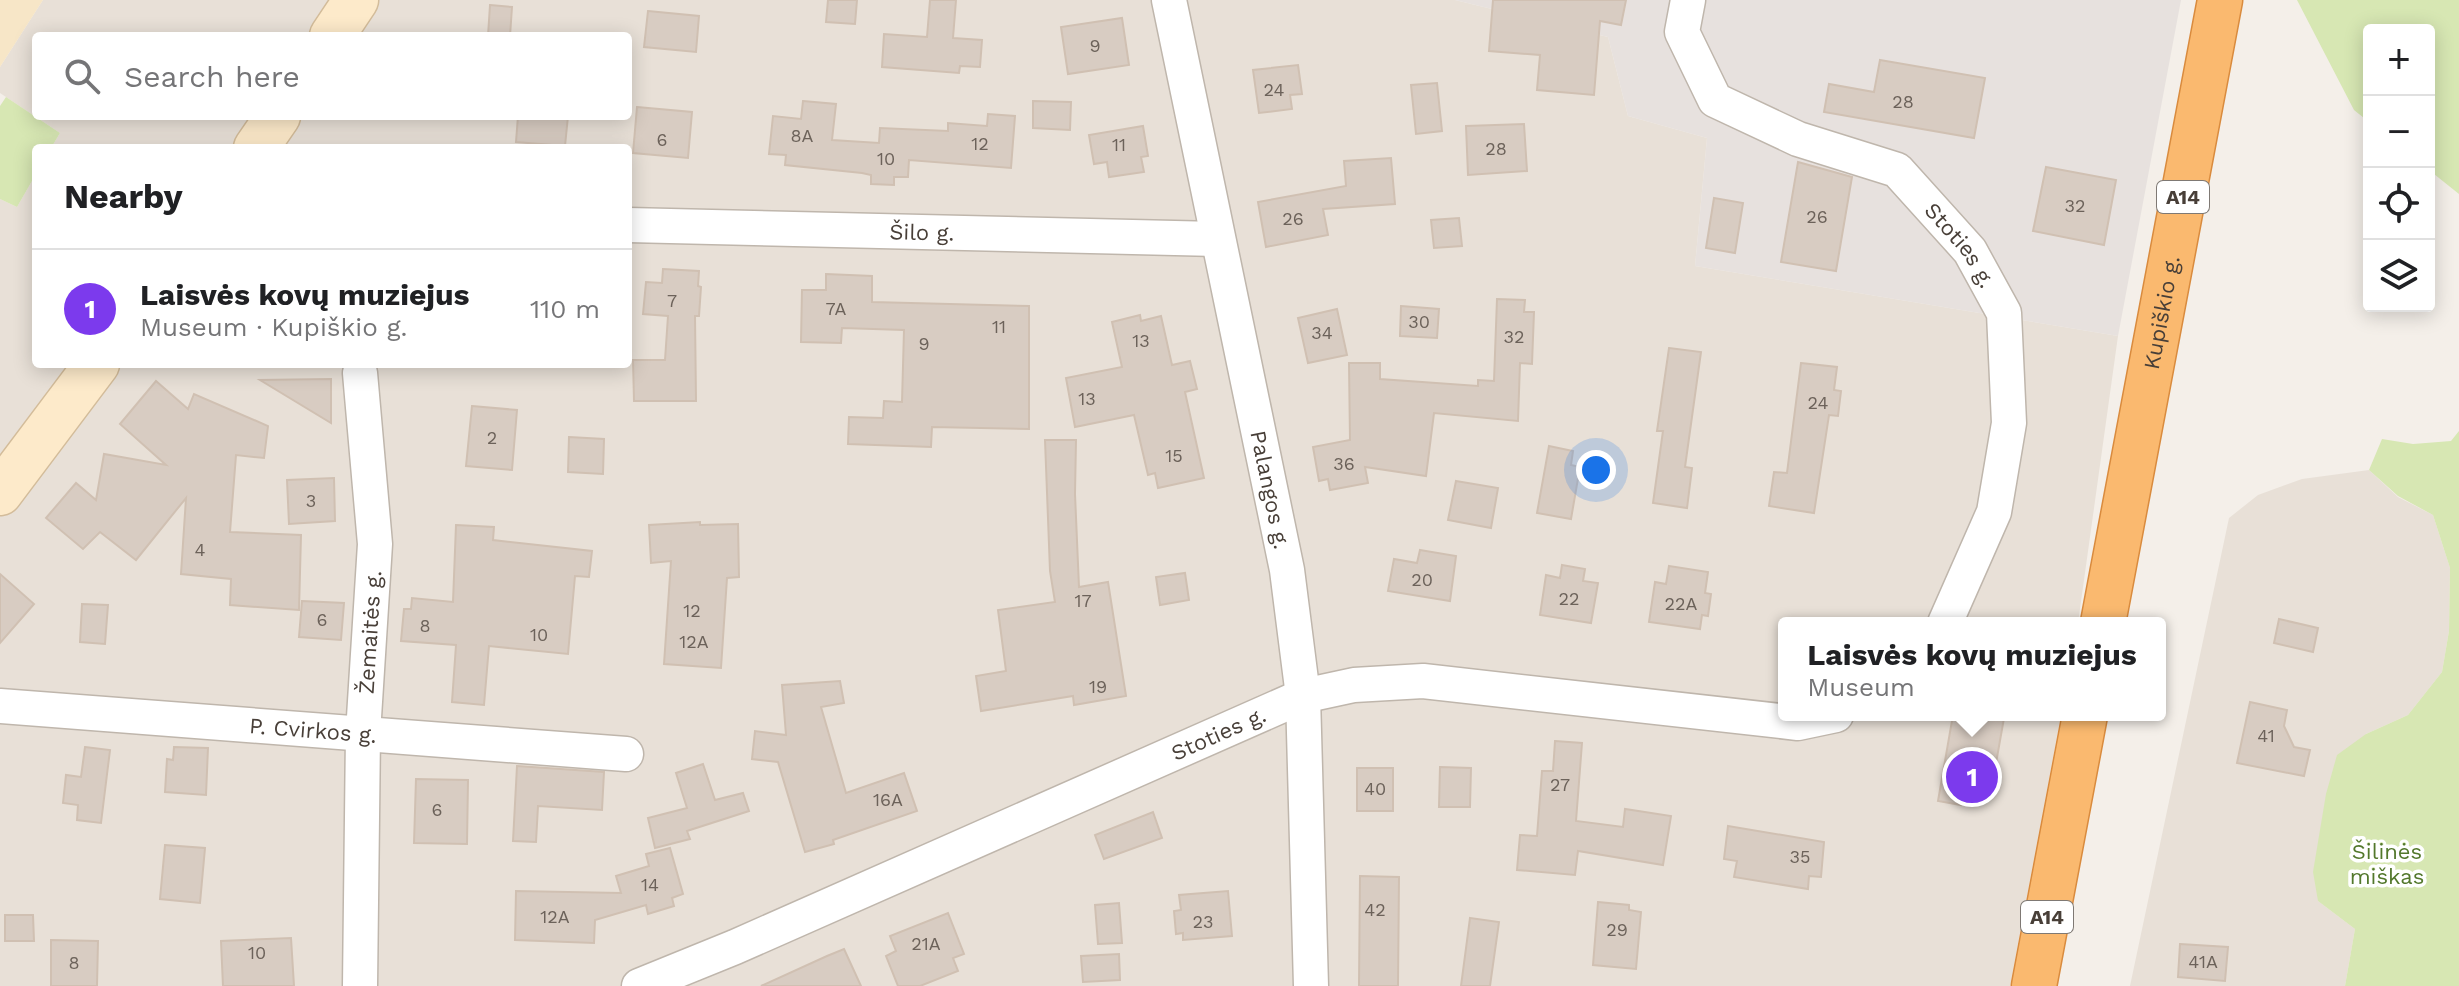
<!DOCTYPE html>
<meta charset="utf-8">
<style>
:root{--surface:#fff;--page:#f6f6f6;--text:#202124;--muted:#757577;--line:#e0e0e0;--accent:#7c3aed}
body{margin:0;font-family:"Work Sans",sans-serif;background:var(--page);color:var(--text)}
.controls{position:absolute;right:24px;top:24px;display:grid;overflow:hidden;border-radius:8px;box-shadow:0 4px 20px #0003}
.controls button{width:72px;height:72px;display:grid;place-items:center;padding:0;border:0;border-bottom:2px solid var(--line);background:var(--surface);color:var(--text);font:40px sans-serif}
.you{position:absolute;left:1596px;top:470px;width:28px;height:28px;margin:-20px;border:6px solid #fff;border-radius:50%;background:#1a73e8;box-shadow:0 0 0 12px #1a73e833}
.badge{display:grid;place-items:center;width:52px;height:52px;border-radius:50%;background:var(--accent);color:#fff;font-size:26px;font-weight:700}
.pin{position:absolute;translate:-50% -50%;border:4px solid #fff;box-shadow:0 2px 8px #0006}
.popup{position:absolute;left:1778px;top:617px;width:388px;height:104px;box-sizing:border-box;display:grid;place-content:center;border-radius:8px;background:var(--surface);filter:drop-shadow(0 2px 6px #0005);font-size:26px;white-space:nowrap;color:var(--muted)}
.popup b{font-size:30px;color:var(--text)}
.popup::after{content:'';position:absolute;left:50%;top:100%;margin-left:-16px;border:16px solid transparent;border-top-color:var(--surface)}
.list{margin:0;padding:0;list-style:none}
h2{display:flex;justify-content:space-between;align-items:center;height:104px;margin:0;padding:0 32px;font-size:34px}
h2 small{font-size:26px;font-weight:400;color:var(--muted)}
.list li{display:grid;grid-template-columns:52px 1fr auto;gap:24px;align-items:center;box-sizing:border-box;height:120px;padding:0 32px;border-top:2px solid var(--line)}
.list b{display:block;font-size:30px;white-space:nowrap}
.list p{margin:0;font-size:26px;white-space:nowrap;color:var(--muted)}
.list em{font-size:26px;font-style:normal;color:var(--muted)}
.icon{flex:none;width:44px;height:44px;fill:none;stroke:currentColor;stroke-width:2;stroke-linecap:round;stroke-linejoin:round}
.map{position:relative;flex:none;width:2459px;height:986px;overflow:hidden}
.search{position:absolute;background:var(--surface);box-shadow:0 4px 20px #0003;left:32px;top:32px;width:600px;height:88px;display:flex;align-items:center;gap:20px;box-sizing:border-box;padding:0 28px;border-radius:8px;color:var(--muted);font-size:30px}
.panel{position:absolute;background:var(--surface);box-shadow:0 4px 20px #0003;left:32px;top:144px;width:600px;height:224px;border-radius:8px}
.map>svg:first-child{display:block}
.residential{fill:#e8e0d7;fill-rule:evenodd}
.industrial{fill:#e7e1de}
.green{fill:#d7e7b3}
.sand{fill:#f7e6c7}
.building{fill:#d8ccc2;stroke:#d0c0b2;stroke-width:2}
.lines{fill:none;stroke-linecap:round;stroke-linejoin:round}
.street-casing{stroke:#bfb6ac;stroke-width:37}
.secondary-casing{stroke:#d3bc9a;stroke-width:47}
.highway-casing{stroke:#d98b3e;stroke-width:47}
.street{stroke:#fff;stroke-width:34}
.secondary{stroke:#fdeaca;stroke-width:44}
.highway{stroke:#fab96f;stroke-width:44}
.labels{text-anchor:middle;stroke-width:7;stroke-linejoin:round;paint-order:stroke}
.number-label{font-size:18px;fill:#6c625a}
.shield{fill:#fff;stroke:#7f7974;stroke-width:2}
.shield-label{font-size:20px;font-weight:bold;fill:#483f38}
.street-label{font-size:22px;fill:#483f38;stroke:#fff}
.park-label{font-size:22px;fill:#53782c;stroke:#fff}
</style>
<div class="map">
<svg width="2459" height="986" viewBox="0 0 2459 986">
<rect width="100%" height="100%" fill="#f4efe9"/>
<g class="residential">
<path d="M43,0H1455L1608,37L1628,116L1707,138L1695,266L2118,336L2078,623H1784V715H2061L2010,986H0V199L17,207L36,174V364H628V148H51L60,133L0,93V67ZM36,36H628V116H36Z"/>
<path d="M2369,470L2398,497L2433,515L2450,568L2449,631L2442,672L2408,715L2366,734L2318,901L2355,929L2345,986H2130L2229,518L2258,495L2302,479Z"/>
</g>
<path class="industrial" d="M1455,0H2181L2118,336L1695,266L1707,138L1628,116L1608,37Z"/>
<g class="green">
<path d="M2297,0H2459V194L2429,170V30H2369V122L2354,110Z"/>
<path d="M6,97L60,133L51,148H36V174L17,207L0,199V106Z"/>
<path d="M2459,431V986H2345L2355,929L2318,901L2313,872L2326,794L2337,755L2366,734L2408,715L2442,672L2449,631L2450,568L2433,515L2398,496L2369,470L2382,439L2413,444L2451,441Z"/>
</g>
<path class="sand" d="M0,0H43L0,67Z"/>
<g class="building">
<path d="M828,0H857L855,24L826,22Z"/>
<path d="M930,0H956L953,38L982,40L980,67L960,66L959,73L882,67L884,34L927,37Z"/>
<path d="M1493,0H1626L1621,25L1600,21L1594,95L1537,90L1540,55L1489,51Z"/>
<path d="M490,5L512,7L510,36H488Z"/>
<path d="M648,11L699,16L696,52L644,47Z"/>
<path d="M1122,18L1129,65L1068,74L1061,27Z"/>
<path d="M1880,60L1985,78L1974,138L1824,112L1829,84L1874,92Z"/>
<path d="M1298,65L1302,94L1290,95L1292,109L1259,113L1253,70Z"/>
<path d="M1437,83L1442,131L1416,134L1411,85Z"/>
<path d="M803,101L836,104L832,140L879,143L880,128L948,131V123L987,126L988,114L1015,116L1011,168L909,160L908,177H894V185L871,184V175L862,173L785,165L786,155L769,154L773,116L801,119Z"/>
<path d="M1033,101L1071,102L1070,130L1033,128Z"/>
<path d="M637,107L692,112L688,158L633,153Z"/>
<path d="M518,116H568L565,146L516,142Z"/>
<path d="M1524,124L1527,171L1468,175L1466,126Z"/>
<path d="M1143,126L1148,156L1141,157L1144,172L1109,177L1107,162L1094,164L1089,135Z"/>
<path d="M1391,158L1395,204L1323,209L1328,235L1266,247L1258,202L1346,186L1344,161Z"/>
<path d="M1798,162L1852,177L1836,271L1781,262Z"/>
<path d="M2046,167L2116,180L2104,245L2033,231Z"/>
<path d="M1714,198L1743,203L1735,253L1706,248Z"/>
<path d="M1459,218L1462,246L1434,248L1431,220Z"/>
<path d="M663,269L699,271L698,286L701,287L699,316H695L696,401H634L633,360H665L668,316L643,314L646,282L662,283Z"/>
<path d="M826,274L872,276V302L1029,306V429L932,427L931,447L848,444L849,417L883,418L884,401L902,402L904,330L842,328L841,343L801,342L802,290H826Z"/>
<path d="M1497,299L1525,300L1524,312H1534L1532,364L1520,363L1518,421L1434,413L1426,476L1365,467L1368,483L1330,490L1328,479L1319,481L1313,447L1350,440L1349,363H1380V379L1478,386V380L1494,381Z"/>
<path d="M1401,306L1439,309L1437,338L1400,336Z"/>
<path d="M1337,309L1347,355L1308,363L1298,318Z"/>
<path d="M1140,315L1141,321L1161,316L1172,365L1190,361L1197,389L1185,392L1204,478L1158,488L1155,473L1148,475L1134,415L1075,427L1066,378L1122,367L1112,322Z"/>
<path d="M1669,348L1701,352L1685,467L1692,468L1687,508L1653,503L1663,431H1657Z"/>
<path d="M1801,363L1837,367L1834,390L1841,391L1838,416L1829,415L1814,513L1769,506L1774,472L1787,473Z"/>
<path d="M331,379V423L260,380Z"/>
<path d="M156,381L188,409L194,394L268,426L264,458L236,455L230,532L301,535L299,610L230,605L231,579L181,574L186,498L136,560L100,532L83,549L46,518L76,483L96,500L104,454L166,465L120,424Z"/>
<path d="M472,406L517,410L512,470L466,466Z"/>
<path d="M569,437L604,439L603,474L568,472Z"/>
<path d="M1045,440H1076L1075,494L1079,587L1108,582L1126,696L1074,705L1073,696L981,711L976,676L1006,671L998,610L1055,602L1050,571Z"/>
<path d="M1549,446L1573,451L1571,465L1580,467L1571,519L1537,513Z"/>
<path d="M334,478L335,521L289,524L287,480Z"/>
<path d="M1456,481L1498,488L1491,528L1448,520Z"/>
<path d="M700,522V525L738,524L739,577L727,578L721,668L664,664L671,561L651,563L649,525Z"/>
<path d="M456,525L494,527L493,540L592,551L589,577L575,576L568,654L489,646L484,705L452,702L456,645L401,641L404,609H411L412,598L453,602Z"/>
<path d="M1420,550L1456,556L1450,601L1388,591L1394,559L1417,563Z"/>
<path d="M1562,565L1585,569L1583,581L1598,583L1591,623L1540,615L1546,575L1560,578Z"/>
<path d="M1669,566L1708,572L1705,593L1711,594L1708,616L1702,615L1700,629L1649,622L1655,582L1666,584Z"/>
<path d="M1185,573L1189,600L1160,605L1156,577Z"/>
<path d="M0,574L34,604L0,643Z"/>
<path d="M302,601L344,603L341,640L299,637Z"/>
<path d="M82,604L108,605L105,644L80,642Z"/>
<path d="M2279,619L2318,628L2313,652L2274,643Z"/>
<path d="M840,681L844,703L821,707L846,793L904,773L917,811L833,840L834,844L805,852L778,762L752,759L755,731L786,735L782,685Z"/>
<path d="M2250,702L2287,710L2284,726L2294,747L2310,750L2304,776L2237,763Z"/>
<path d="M1953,715H1987L2004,718L1990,797L1964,793L1961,805L1938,801Z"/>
<path d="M1555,741L1582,743L1576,821L1623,827L1625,809L1671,816L1663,865L1578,851L1575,875L1517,870L1520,835L1537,836L1542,771H1553Z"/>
<path d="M85,747L110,750L101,823L77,820L78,805L63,803L66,775L81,777Z"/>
<path d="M174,747L208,748L206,795L165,792L167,759L173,760Z"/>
<path d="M703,764L715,800L743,793L749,811L687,831L690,839L655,848L648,818L687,808L676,773Z"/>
<path d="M517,766L604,772L602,810L538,806L536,842L513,841Z"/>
<path d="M1440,767L1471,768L1470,807H1439Z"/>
<rect x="1357" y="768" width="36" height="43"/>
<path d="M416,779L468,780L467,844L414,843Z"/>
<path d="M1153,812L1162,838L1104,859L1095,835Z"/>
<path d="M1728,826L1824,842L1821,877L1809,876L1808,889L1734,877L1737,861L1724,859Z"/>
<path d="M165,845L205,848L200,903L160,899Z"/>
<path d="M670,848L683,894L672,898L674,906L648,914L646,905L595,920L594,943L515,940L516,891L621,893L616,876L649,866L646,854Z"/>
<path d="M1360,876L1399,877L1398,986H1359Z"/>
<path d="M1228,891L1232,936L1183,940V933L1176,934L1174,911L1181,910L1179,895Z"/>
<path d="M1598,902L1629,905V910L1641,912L1636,969L1593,965Z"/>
<path d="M1119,903L1122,943L1098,944L1095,905Z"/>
<path d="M948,913L964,954L953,958L958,971L920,986H898L886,956L896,951L890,936Z"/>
<path d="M5,915H33L34,941H5Z"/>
<path d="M1470,918L1499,922L1490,986H1461Z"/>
<path d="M291,938L294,986H223L221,941Z"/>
<path d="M51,940L98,941L97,986H51Z"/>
<path d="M2180,944L2228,947L2225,981L2178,977Z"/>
<path d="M844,949L861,986H761L827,956Z"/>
<path d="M1119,954L1120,980L1083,982L1081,956Z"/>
</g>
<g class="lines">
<defs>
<g id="street">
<path id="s1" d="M1169,0L1287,570L1303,696L1311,986"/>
<path id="s2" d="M1688,0L1682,32L1715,100L1798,139L1897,170L1970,251L2004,313L2009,423L1994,512L1945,623"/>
<path id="s3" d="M628,225L1217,239"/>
<path id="s4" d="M0,706L626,754"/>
<path id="s5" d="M360,986L363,733L375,544L360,373"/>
<path id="s6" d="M639,986L735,947L1303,696L1354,685L1423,681L1798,723L1836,715"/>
</g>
<g id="secondary">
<path d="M332,36L356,0"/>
<path d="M256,148L278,116"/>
<path d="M0,493L97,364"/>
</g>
<g id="highway">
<path id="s7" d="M2103,623L2220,0"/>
<path d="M2034,986L2085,715"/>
</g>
</defs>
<use href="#street" class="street-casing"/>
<use href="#secondary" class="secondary-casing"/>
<use href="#highway" class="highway-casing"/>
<use href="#street" class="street"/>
<use href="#secondary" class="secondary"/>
<use href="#highway" class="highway"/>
</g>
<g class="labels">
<g class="number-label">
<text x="1095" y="52">9</text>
<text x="1274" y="96">24</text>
<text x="1903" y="108">28</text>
<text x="802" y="142">8A</text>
<text x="662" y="146">6</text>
<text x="980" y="150">12</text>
<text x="1119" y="151">11</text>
<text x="1496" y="155">28</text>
<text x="886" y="165">10</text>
<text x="2075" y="212">32</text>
<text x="1817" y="223">26</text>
<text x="1293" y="225">26</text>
<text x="672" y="307">7</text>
<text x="836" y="315">7A</text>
<text x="1419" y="328">30</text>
<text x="999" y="333">11</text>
<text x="1322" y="339">34</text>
<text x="1514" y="343">32</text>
<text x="1141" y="347">13</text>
<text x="924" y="350">9</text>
<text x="1087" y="405">13</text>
<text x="1818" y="409">24</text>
<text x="492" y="444">2</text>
<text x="1174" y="462">15</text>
<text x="1344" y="470">36</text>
<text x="311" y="507">3</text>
<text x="200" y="556">4</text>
<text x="1422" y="586">20</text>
<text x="1569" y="605">22</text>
<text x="1083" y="607">17</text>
<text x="1681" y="610">22A</text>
<text x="692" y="617">12</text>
<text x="322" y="626">6</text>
<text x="425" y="632">8</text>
<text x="539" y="641">10</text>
<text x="694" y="648">12A</text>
<text x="1098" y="693">19</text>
<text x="2266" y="742">41</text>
<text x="1560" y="791">27</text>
<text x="1375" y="795">40</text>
<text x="888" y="806">16A</text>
<text x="437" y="816">6</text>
<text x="1800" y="863">35</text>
<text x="650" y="891">14</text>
<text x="1375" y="916">42</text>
<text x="555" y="923">12A</text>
<text x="1203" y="928">23</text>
<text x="1617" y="936">29</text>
<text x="926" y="950">21A</text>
<text x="257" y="959">10</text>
<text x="2203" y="968">41A</text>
<text x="74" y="969">8</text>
</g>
<g class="shield">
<rect x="2157" y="181" width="52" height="32" rx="6"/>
<rect x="2021" y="901" width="52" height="32" rx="6"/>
</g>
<g class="shield-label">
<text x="2183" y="204">A14</text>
<text x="2047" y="924">A14</text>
</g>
<g class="street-label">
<text dy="8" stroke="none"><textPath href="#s3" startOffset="294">Šilo g.</textPath></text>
<text dy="8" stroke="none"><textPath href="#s2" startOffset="402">Stoties g.</textPath></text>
<text dy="8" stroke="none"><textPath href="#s7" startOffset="316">Kupiškio g.</textPath></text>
<text dy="8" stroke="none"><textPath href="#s1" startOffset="500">Palangos g.</textPath></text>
<text dy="8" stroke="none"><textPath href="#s5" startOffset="354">Žemaitės g.</textPath></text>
<text dy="8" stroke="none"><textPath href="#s4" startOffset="314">P. Cvirkos g.</textPath></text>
<text dy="8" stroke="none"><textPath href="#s6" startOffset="632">Stoties g.</textPath></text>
</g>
<g class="park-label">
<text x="2387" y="859">Šilinės<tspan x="2387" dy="25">miškas</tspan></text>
</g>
</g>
</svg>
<div class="controls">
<button>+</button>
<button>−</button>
<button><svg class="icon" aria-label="locate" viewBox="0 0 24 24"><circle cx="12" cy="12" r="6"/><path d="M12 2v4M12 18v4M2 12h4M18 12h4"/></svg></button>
<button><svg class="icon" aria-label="layers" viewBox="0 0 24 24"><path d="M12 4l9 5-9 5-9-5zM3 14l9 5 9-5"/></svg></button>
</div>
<div class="you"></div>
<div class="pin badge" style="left:1972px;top:777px">1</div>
<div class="popup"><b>Laisvės kovų muziejus</b>Museum</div>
<div class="search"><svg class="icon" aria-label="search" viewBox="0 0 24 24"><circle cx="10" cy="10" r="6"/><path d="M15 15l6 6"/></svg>Search here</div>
<section class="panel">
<h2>Nearby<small></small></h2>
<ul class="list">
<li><span class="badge">1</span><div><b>Laisvės kovų muziejus</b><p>Museum · Kupiškio g.</p></div><em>110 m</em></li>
</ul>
</section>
</div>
